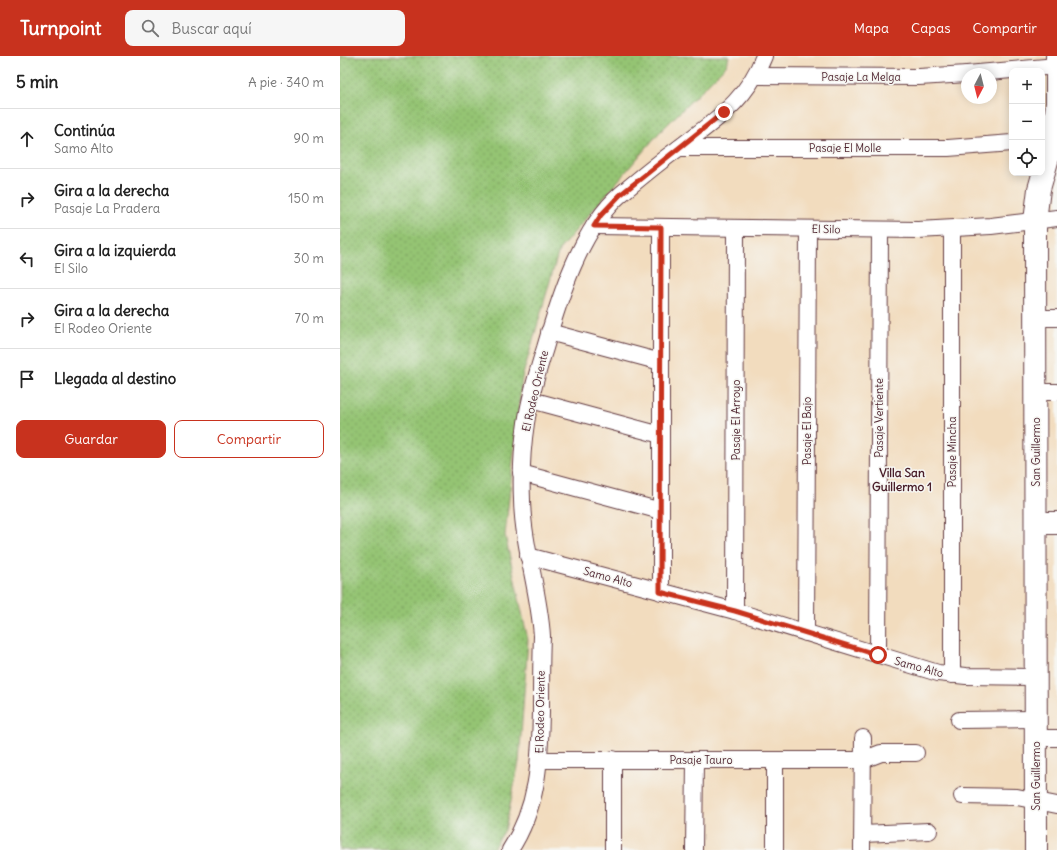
<!DOCTYPE html>
<html lang="es">
<meta charset="utf-8">
<style>
:root{--surface:#fff;--page:#f6f6f6;--text:#222;--muted:#767676;--line:#e0e0e0;--accent:#c8321e}
body{margin:0;font-family:Delius,sans-serif;background:var(--page);color:var(--text)}
.controls{position:absolute;right:12px;top:12px;display:grid;overflow:hidden;border-radius:8px;box-shadow:0 2px 10px #0003}
.controls button{width:36px;height:36px;display:grid;place-items:center;padding:0;border:0;border-bottom:1px solid var(--line);background:var(--surface);color:var(--text);font:20px sans-serif}
.compass{position:absolute;left:621px;top:12px;width:36px;height:36px;border-radius:50%;background:var(--surface);box-shadow:0 2px 10px #0003;rotate:187deg}
.stop{position:absolute;width:12px;height:12px;margin:-9px;border:3px solid #c8321e;border-radius:50%;background:#fff}
.stop.end{background:#c8321e;border-color:#fff;box-shadow:0 1px 4px #0008}
.list{margin:0;padding:0;list-style:none}
h2{display:flex;justify-content:space-between;align-items:center;height:52px;margin:0;padding:0 16px;font-size:17px}
h2 small{font-size:13px;font-weight:400;color:var(--muted)}
.list li{display:grid;grid-template-columns:26px 1fr auto;gap:12px;align-items:center;box-sizing:border-box;height:60px;padding:0 16px;border-top:1px solid var(--line)}
.list b{display:block;font-size:15px;white-space:nowrap}
.list p{margin:0;font-size:13px;white-space:nowrap;color:var(--muted)}
.list em{font-size:13px;font-style:normal;color:var(--muted)}
.actions{display:flex;gap:8px;padding:12px 16px}
.actions a{flex:1;padding:9px 0;border:1px solid var(--accent);border-radius:8px;text-align:center;font-size:14px;color:var(--accent)}
.actions .main{background:var(--accent);color:#fff}
.icon{flex:none;width:22px;height:22px;fill:none;stroke:currentColor;stroke-width:2;stroke-linecap:round;stroke-linejoin:round}
.map{position:relative;flex:none;width:717px;height:794px;overflow:hidden}
header{display:flex;align-items:center;gap:24px;box-sizing:border-box;height:56px;padding:0 20px;background:var(--accent);color:#fff}
header strong{font-size:19px}
nav{display:flex;gap:22px;margin-inline-start:auto;font-size:14px}
.search{width:280px;height:36px;background:var(--page);display:flex;align-items:center;gap:10px;box-sizing:border-box;padding:0 14px;border-radius:8px;color:var(--muted);font-size:15px}
main{display:flex}
aside{flex:1;background:var(--surface)}
.map>svg:first-child{display:block}
.grass{fill:url(#grass-dots);stroke:#6f724f}
.lines{fill:none;stroke-linecap:round;stroke-linejoin:round}
.street-casing{stroke:#633b41;stroke-width:18}
.secondary-casing{stroke:#633b41;stroke-width:24}
.street{stroke:#fff;stroke-width:16}
.secondary{stroke:#fff;stroke-width:22}
.route{stroke:#c8321e;stroke-width:5}
.labels{text-anchor:middle;stroke-width:3;stroke-linejoin:round;paint-order:stroke}
.street-label{font-size:11px;fill:#4a1f2b;stroke:#f6f6f2}
.neighbourhood-label{font-size:12px;font-weight:bold;fill:#4a1f2b;stroke:#f6f6f2}
</style>
<header>
<strong>Turnpoint</strong>
<div class="search"><svg class="icon" aria-label="search" viewBox="0 0 24 24"><circle cx="10" cy="10" r="6"/><path d="M15 15l6 6"/></svg>Buscar aquí</div>
<nav><a>Mapa</a><a>Capas</a><a>Compartir</a></nav>
</header>
<main>
<aside>
<h2>5 min<small>A pie · 340 m</small></h2>
<ul class="list">
<li><svg class="icon" aria-label="ahead" viewBox="0 0 24 24"><path d="M12 20V5M6 11l6-6 6 6"/></svg><div><b>Continúa</b><p>Samo Alto</p></div><em>90 m</em></li>
<li><svg class="icon" aria-label="right" viewBox="0 0 24 24"><path d="M7 20v-9h11M14 6l5 5-5 5"/></svg><div><b>Gira a la derecha</b><p>Pasaje La Pradera</p></div><em>150 m</em></li>
<li><svg class="icon" aria-label="left" viewBox="0 0 24 24"><path d="M17 20v-9H6M10 6l-5 5 5 5"/></svg><div><b>Gira a la izquierda</b><p>El Silo</p></div><em>30 m</em></li>
<li><svg class="icon" aria-label="right" viewBox="0 0 24 24"><path d="M7 20v-9h11M14 6l5 5-5 5"/></svg><div><b>Gira a la derecha</b><p>El Rodeo Oriente</p></div><em>70 m</em></li>
<li><svg class="icon" aria-label="arrive" viewBox="0 0 24 24"><path d="M6 21V4h12l-3 4 3 4H6"/></svg><div><b>Llegada al destino</b></div></li>
</ul>
<div class="actions"><a class="main">Guardar</a><a>Compartir</a></div>
</aside>
<div class="map">
<svg width="717" height="794" viewBox="0 0 717 794">
<defs>
<pattern id="grass-dots" width="8" height="8" patternUnits="userSpaceOnUse"><rect width="8" height="8" fill="#94c473"/><path d="M2 2h.1M6 6h.1" fill="none" stroke="#7b9f5f" stroke-width="1.8" stroke-linecap="round"/></pattern>
</defs>
<rect width="100%" height="100%" fill="#f6f6f2"/>
<filter id="ink" filterUnits="userSpaceOnUse"><feTurbulence type="fractalNoise" baseFrequency=".025" numOctaves="2"/><feDisplacementMap in="SourceGraphic" scale="8" xChannelSelector="R" yChannelSelector="G"/><feConvolveMatrix kernelMatrix="1 2 1 2 8 2 1 2 1" color-interpolation-filters="sRGB"/></filter>
<filter id="wash" filterUnits="userSpaceOnUse"><feTurbulence type="fractalNoise" baseFrequency=".012" numOctaves="4" result="noise"/><feDisplacementMap in="SourceGraphic" scale="16" xChannelSelector="R" yChannelSelector="G"/><feGaussianBlur stdDeviation="0.9" result="paint"/><feColorMatrix in="noise" values="0 0 0 0 0 0 0 0 0 0 0 0 0 0 0 0 0 1.4 0 .05"/><feComposite in="paint" operator="in"/></filter>
<g filter="url(#wash)">
<rect width="100%" height="100%" fill="#f2dcbe"/>
<path class="grass" d="M0,0H389L387,9L318,78L219,194L182,322L165,479L188,584L179,706L165,774L152,794H0Z"/>
</g>
<g filter="url(#ink)">
<g class="lines">
<defs>
<g id="street">
<path d="M627,18L717,10"/>
<path d="M415,20L579,21L627,18"/>
<path d="M339,92H608L672,87"/>
<path d="M254,170L578,174L651,170L717,162"/>
<path d="M696,262H717"/>
<path d="M209,276L321,306"/>
<path d="M696,336H717"/>
<path d="M191,344L321,379"/>
<path d="M181,417L321,455"/>
<path d="M188,500L395,555L598,617L626,620L696,621"/>
<path d="M321,536V171"/>
<path d="M395,555L396,172"/>
<path d="M466,577L468,173"/>
<path d="M538,599L540,174"/>
<path d="M612,619V173"/>
<path d="M619,664L696,663"/>
<path d="M696,682H717"/>
<path d="M199,704H523L541,697H576"/>
<path d="M622,740L677,741L717,749"/>
<path d="M523,778L589,775"/>
<path d="M170,794C198,751 200,706 201,656C201,631 201,605 202,580C199,534 183,490 182,444C181,419 182,393 186,367C190,342 197,317 205,292C219,243 241,172 281,138C300,122 319,106 339,92C376,63 406,46 424,0"/>
<path d="M273,794V703"/>
<path d="M354,794L355,704"/>
<path d="M435,794V704"/>
<path d="M522,794L523,682"/>
</g>
<g id="secondary">
<path d="M696,467H717"/>
<path d="M696,794L695,165L699,133L709,98L715,66L717,47V0"/>
</g>
</defs>
<use href="#street" class="street-casing"/>
<use href="#secondary" class="secondary-casing"/>
<use href="#street" class="street"/>
<use href="#secondary" class="secondary"/>
</g>
</g>
<g class="lines" filter="url(#ink)">
<path class="route" d="M384,56L280,139L261,159L254,170L321,171L320,536L395,555L538,599"/>
</g>
<g class="labels">
<g class="street-label">
<text x="521" y="25">Pasaje La Melga</text>
<text x="505" y="96">Pasaje El Molle</text>
<text transform="translate(486 173) rotate(1)" y="4">El Silo</text>
<text transform="translate(195 335) rotate(-77)" y="4">El Rodeo Oriente</text>
<text transform="translate(539 362) rotate(-90)" y="4">Pasaje Vertiente</text>
<text transform="translate(396 364) rotate(-90)" y="4">Pasaje El Arroyo</text>
<text transform="translate(467 375) rotate(-90)" y="4">Pasaje El Bajo</text>
<text transform="translate(612 396) rotate(-90)" y="4">Pasaje Mincha</text>
<text transform="translate(696 396) rotate(-90)" y="4">San Guillermo</text>
<text transform="translate(268 521) rotate(15)" y="4">Samo Alto</text>
<text transform="translate(579 611) rotate(15)" y="4">Samo Alto</text>
<text transform="translate(200 656) rotate(-89)" y="4">El Rodeo Oriente</text>
<text x="361" y="708">Pasaje Tauro</text>
<text transform="translate(696 720) rotate(-90)" y="4">San Guillermo</text>
</g>
<g class="neighbourhood-label">
<text x="562" y="421">Villa San<tspan x="562" dy="14">Guillermo 1</tspan></text>
</g>
</g>
</svg>
<div class="controls">
<button>+</button>
<button>−</button>
<button><svg class="icon" aria-label="locate" viewBox="0 0 24 24"><circle cx="12" cy="12" r="6"/><path d="M12 2v4M12 18v4M2 12h4M18 12h4"/></svg></button>
</div>
<svg class="compass" viewBox="-18 -18 36 36"><path d="M0-13l5 13h-10z" fill="#e53935"/><path d="M0 13l5-13h-10z" fill="#767676"/></svg>
<div class="stop" style="left:538px;top:599px"></div>
<div class="stop end" style="left:384px;top:56px"></div>
</div>
</main>
